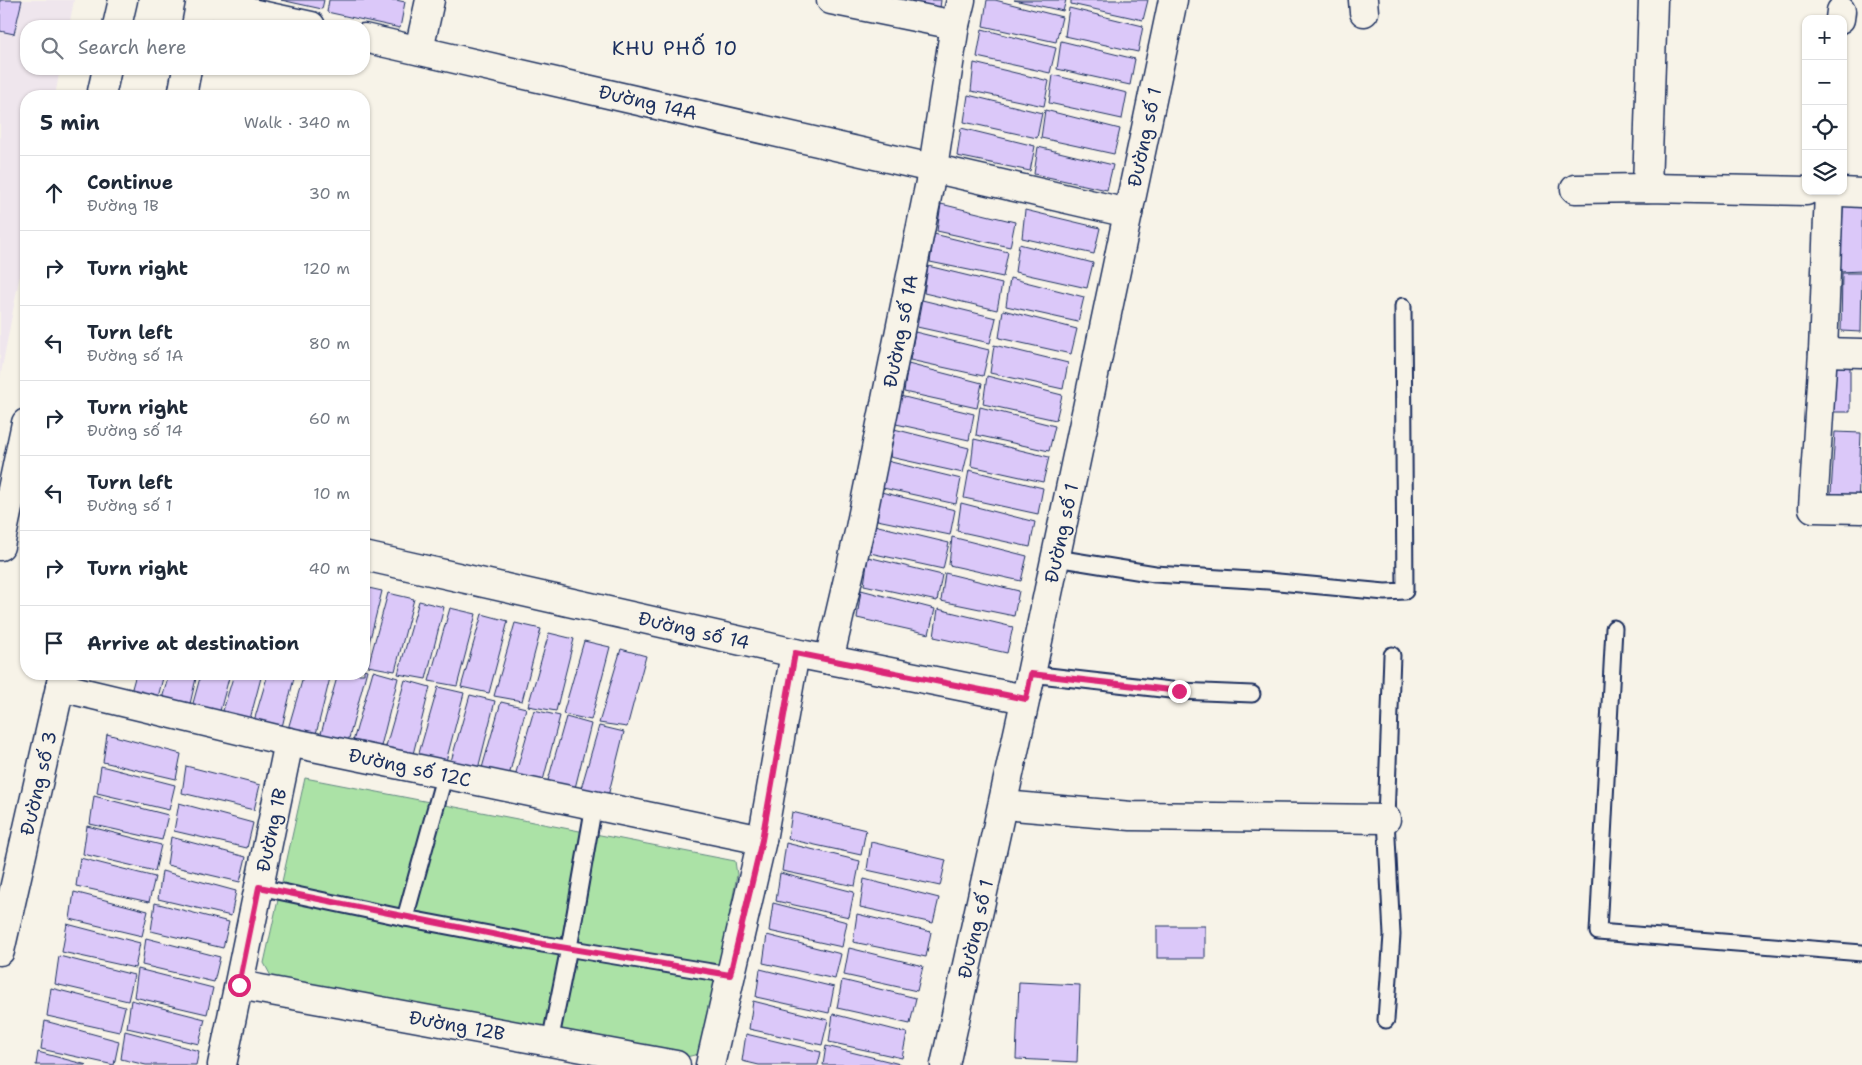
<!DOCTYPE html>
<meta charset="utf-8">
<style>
:root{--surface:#fff;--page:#f6f6f7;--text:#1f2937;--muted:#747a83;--line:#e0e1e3}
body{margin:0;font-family:"Shantell Sans",sans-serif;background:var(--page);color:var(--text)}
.controls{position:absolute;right:15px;top:15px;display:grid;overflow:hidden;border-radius:10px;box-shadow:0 1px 4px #0004}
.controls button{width:45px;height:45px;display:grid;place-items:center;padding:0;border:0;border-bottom:1px solid var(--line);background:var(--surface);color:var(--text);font:25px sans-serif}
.stop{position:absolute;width:15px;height:15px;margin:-11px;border:4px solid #db2777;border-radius:50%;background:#fff}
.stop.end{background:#db2777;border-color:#fff;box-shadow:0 1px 5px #0008}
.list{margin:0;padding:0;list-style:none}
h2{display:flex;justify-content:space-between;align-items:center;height:65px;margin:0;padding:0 20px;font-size:21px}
h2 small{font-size:16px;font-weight:400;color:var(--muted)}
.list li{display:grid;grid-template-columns:32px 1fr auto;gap:15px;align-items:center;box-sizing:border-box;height:75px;padding:0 20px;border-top:1px solid var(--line)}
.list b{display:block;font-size:19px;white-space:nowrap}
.list p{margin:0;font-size:16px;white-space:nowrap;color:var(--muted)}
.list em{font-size:16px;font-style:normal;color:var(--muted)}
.icon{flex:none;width:28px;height:28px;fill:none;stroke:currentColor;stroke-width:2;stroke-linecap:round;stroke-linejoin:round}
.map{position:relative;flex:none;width:1862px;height:1065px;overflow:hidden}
.search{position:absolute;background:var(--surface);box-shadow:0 1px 4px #0004;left:20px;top:20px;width:350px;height:55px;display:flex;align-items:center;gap:12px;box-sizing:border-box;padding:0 18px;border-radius:20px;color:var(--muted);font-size:19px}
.panel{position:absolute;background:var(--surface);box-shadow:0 1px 4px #0004;left:20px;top:90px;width:350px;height:590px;border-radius:20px}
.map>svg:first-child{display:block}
.built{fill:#efe6ed}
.green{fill:#abe2a6;stroke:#638882}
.building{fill:#dbc8f9;stroke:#1b2f5e}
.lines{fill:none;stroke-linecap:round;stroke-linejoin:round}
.lane-casing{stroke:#1b2f5e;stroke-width:19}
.street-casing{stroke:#1b2f5e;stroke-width:31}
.lane{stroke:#f7f3e8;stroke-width:15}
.street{stroke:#f7f3e8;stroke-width:28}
.route{stroke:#db2777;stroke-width:6}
.labels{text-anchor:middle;stroke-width:4;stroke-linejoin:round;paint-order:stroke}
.street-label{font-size:19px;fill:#1b2f5e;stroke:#f7f3e8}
.neighbourhood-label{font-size:20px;letter-spacing:1px;fill:#1b2f5e;stroke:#f7f3e8}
</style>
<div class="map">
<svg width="1862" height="1065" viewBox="0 0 1862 1065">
<rect width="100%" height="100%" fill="#f7f3e8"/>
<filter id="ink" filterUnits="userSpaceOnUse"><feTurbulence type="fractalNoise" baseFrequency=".02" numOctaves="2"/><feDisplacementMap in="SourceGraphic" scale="10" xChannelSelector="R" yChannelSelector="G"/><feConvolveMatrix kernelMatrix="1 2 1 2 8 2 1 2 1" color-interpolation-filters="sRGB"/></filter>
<g filter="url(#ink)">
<path class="built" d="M0,0H74L69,26H26V69H60L55,96H26V243L0,378Z"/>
<path class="green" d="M305,778L735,861L737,875L703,1053L682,1058L272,978L264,963Z"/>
<g class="building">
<path d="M0,0H22L14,34L0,31Z"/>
<path d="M281,0H324L322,9Z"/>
<path d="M329,0H396L405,2L400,28L327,12Z"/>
<path d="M913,0H941L940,8L912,3Z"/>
<path d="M987,0H995L1062,17L1056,42L983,26Z"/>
<path d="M1014,0H1066L1063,11Z"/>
<path d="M1071,0H1148L1143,20L1071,4Z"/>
<path d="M1069,8L1143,26L1138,52L1065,36Z"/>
<path d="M982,29L1056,48L1050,73L977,57Z"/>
<path d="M1061,41L1135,59L1130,85L1057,69Z"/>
<path d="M974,63L1049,81L1044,106L971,91Z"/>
<path d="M1053,75L1127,93L1122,119L1049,103Z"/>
<path d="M968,95L1042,113L1037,138L964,122Z"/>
<path d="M1045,110L1120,129L1114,154L1041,138Z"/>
<path d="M961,128L1035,146L1030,171L957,156Z"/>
<path d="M1038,147L1113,165L1107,190L1034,174Z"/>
<path d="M1844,196L1862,197V271L1839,272Z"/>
<path d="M941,204L1015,222L1010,247L937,231Z"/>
<path d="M1025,210L1100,228L1094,254L1022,238Z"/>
<path d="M934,234L1008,252L1003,277L930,262Z"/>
<path d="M1019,244L1093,263L1087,288L1015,272Z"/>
<path d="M928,266L1002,284L997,310L924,293Z"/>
<path d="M1842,273H1862L1861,332L1841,331Z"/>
<path d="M1010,278L1084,297L1078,322L1006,306Z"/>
<path d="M922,300L996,318L990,343L917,327Z"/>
<path d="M1003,310L1077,329L1071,354L999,338Z"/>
<path d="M915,332L989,350L983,376L910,360Z"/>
<path d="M994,345L1068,363L1063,389L990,373Z"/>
<path d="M908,364L982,383L977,408L904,392Z"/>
<path d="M1832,366H1850V412H1833Z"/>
<path d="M987,376L1062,395L1056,420L983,404Z"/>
<path d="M900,396L974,414L969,440L896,424Z"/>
<path d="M980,407L1055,426L1049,451L976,435Z"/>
<path d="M894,429L969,448L963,473L890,457Z"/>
<path d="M1835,432L1861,433L1858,507L1830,508Z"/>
<path d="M974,439L1049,457L1043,482L971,466Z"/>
<path d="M887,461L961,479L956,504L883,488Z"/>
<path d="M969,470L1043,488L1038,514L964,498Z"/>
<path d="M881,492L955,510L950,535L877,520Z"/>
<path d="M961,503L1035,522L1030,547L957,531Z"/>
<path d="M874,525L949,543L943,569L870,553Z"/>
<path d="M952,537L1027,556L1021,581L949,565Z"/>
<path d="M868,557L942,575L937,601L864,585Z"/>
<path d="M945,573L1019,591L1014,616L941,601Z"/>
<path d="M364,587L382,591L364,663Z"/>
<path d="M861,590L935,609L929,634L857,618Z"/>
<path d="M388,593L414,599L395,671L368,666Z"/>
<path d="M419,601L444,607L426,679L398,674Z"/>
<path d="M450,608L476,614L457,686L429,681Z"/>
<path d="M938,609L1013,627L1007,653L934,637Z"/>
<path d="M482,614L508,621L489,693L461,687Z"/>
<path d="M515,623L541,629L522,701L494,696Z"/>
<path d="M549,633L574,639L556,711L528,706Z"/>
<path d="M584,641L610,647L591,720L563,714Z"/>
<path d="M621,649L646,656L627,727L599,723Z"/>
<path d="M364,669L367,670L348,742L320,737L338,674H364Z"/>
<path d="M373,671L398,678L380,750L352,745Z"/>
<path d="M136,674H164L158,697L131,692Z"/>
<path d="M169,674H197L190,704L162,699Z"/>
<path d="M201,674H230L220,711L192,707Z"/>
<path d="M234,674H262L250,719L222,714Z"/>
<path d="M268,674H295L282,727L254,721Z"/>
<path d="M304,674H331L316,734L288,729Z"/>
<path d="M405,680L430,687L412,758L384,753Z"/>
<path d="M438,687L464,693L445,765L417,760Z"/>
<path d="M470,695L495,701L477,773L449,768Z"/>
<path d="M501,702L526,708L508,780L480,775Z"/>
<path d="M534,710L560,716L541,788L513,783Z"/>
<path d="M566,717L591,724L573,796L545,791Z"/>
<path d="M599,726L624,732L606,804L578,799Z"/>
<path d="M107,734L181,754L176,779L103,762Z"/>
<path d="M101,766L175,785L169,810L97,793Z"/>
<path d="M186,766L260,785L254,810L182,793Z"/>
<path d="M94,796L168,815L162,840L90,824Z"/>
<path d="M179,803L253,823L247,848L174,831Z"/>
<path d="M792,812L866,830L861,855L788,839Z"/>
<path d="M87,826L161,845L155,871L83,854Z"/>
<path d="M171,837L246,857L240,882L167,865Z"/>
<path d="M871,842L946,860L940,886L867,870Z"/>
<path d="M786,843L860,861L855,886L782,871Z"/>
<path d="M80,858L155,877L149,902L76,886Z"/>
<path d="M162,871L236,891L231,916L158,899Z"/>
<path d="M780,873L854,892L849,917L776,901Z"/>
<path d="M864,879L939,898L933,923L860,907Z"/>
<path d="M74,892L148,911L142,936L70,919Z"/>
<path d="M155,903L229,922L223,948L151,931Z"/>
<path d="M773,903L847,922L842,947L769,931Z"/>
<path d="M857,914L931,932L926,957L853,942Z"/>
<path d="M67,924L140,943L135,968L62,952Z"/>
<rect x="1157" y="926" width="48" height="32"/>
<path d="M767,935L841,954L835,979L763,963Z"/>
<path d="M146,938L220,957L214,982L142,965Z"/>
<path d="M849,948L923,966L917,991L844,975Z"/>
<path d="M59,956L134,975L128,1001L55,984Z"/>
<path d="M138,969L213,988L207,1014L134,997Z"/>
<path d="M760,969L834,987L829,1013L756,997Z"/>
<path d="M842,980L916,998L910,1024L837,1008Z"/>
<path d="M1019,982L1080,985L1077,1062L1016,1059Z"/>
<path d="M51,988L125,1007L119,1032L47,1016Z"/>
<path d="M131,1000L205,1019L199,1044L127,1028Z"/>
<path d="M753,1001L828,1020L822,1045L749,1029Z"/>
<path d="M833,1014L907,1033L902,1058L829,1042Z"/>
<path d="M45,1021L119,1041L114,1065L41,1049Z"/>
<path d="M125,1031L199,1051L196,1065H146L121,1059Z"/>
<path d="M746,1034L821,1052L818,1065H759L742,1061Z"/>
<path d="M826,1046L900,1064V1065H823Z"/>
<path d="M38,1052L87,1065H36Z"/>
</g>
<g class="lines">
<defs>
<g id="lane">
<path d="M1056,558L1155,574L1268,581L1385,592L1405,591L1403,306"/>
<path d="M1614,628L1598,932L1862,953"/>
<path d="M1031,674L1179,691L1252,694"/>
<path d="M259,887L405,918L542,944L730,975"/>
<path d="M405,918L445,774"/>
<path d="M1386,1020L1392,935L1386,819L1392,655"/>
<path d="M550,1042L569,948L594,805"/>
</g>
<g id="street">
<path d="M831,0L955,25"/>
<path d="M1363,0L1364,12"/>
<path d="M201,2L311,26"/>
<path d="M1840,19L1841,11"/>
<path d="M117,26L123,0"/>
<path d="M196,26L201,0"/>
<path d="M364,38L1128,213"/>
<path d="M419,50L430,0"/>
<path d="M101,96L107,69"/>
<path d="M182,96L187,69"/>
<path d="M1647,188L1653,0"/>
<path d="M1575,189L1647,188L1806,191"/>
<path d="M1822,191L1862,193"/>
<path d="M1829,191L1823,352L1813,508L1862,509"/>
<path d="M1823,352L1862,353"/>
<path d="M0,546L26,423"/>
<path d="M364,556L795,653L1025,699"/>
<path d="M829,660L860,528L933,167L955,25L961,0"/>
<path d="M60,687L289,742L762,840"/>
<path d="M1003,805L1131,816L1386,819"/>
<path d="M0,951L63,674"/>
<path d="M239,985L676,1065"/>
<path d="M222,1065L289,742"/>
<path d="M710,1065L762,840L795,653"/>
<path d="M945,1065L1031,674L1173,0"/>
</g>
</defs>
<use href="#lane" class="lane-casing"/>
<use href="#street" class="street-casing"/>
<use href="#lane" class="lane"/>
<use href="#street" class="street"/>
</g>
</g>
<g class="lines" filter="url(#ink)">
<path class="route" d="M239,985L259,887L542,944L730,975L762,840L795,653L1026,699L1031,674L1179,691"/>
</g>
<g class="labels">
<g class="street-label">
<text transform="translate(648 102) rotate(13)" y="7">Đường 14A</text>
<text transform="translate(1144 137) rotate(-78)" y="7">Đường số 1</text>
<text transform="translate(900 331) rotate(-79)" y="7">Đường số 1A</text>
<text transform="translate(1061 533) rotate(-78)" y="7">Đường số 1</text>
<text transform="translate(694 630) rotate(13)" y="7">Đường số 14</text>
<text transform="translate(410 767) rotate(12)" y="7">Đường số 12C</text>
<text transform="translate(38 783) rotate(-77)" y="7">Đường số 3</text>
<text transform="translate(271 830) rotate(-78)" y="7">Đường 1B</text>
<text transform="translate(975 929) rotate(-77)" y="7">Đường số 1</text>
<text transform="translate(457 1025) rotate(10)" y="7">Đường 12B</text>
</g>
<g class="neighbourhood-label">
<text x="675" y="55">KHU PHỐ 10</text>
</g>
</g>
</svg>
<div class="controls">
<button>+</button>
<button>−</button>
<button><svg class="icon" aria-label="locate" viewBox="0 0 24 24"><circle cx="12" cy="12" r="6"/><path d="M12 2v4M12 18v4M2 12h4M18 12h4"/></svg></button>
<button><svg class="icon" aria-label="layers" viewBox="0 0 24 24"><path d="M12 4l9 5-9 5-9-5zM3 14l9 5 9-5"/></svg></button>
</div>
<div class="stop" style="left:239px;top:985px"></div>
<div class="stop end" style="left:1179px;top:691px"></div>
<div class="search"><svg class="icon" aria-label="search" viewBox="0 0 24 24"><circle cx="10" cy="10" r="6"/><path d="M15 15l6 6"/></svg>Search here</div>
<section class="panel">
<h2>5 min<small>Walk · 340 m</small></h2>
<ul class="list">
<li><svg class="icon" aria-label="ahead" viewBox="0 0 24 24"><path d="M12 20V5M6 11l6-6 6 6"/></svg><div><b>Continue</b><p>Đường 1B</p></div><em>30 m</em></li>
<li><svg class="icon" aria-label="right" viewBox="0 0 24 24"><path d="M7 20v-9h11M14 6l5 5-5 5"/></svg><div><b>Turn right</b></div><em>120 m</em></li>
<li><svg class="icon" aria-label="left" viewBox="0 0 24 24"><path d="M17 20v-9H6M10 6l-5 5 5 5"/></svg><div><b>Turn left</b><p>Đường số 1A</p></div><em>80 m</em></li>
<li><svg class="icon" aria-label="right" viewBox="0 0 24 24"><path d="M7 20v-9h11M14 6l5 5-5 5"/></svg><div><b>Turn right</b><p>Đường số 14</p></div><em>60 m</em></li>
<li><svg class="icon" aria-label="left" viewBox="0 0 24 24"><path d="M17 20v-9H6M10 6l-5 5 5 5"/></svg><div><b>Turn left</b><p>Đường số 1</p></div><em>10 m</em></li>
<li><svg class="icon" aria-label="right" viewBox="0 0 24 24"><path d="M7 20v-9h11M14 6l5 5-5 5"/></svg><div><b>Turn right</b></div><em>40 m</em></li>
<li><svg class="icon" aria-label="arrive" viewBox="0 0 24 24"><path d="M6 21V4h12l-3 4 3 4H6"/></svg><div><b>Arrive at destination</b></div></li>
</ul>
</section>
</div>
